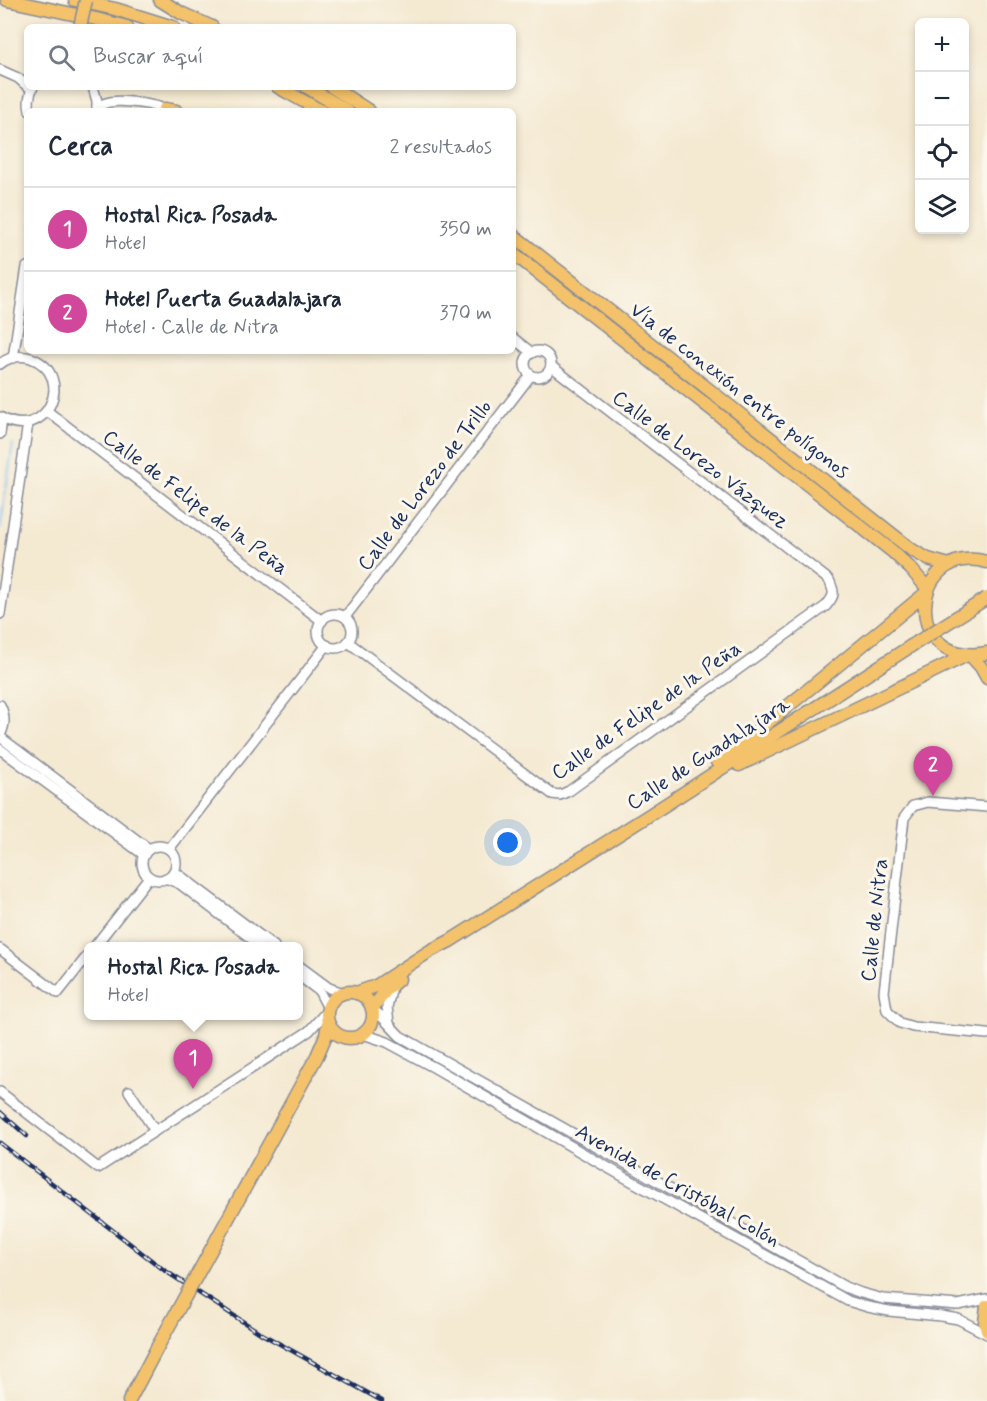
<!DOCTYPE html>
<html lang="es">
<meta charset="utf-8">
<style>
:root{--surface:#fff;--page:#f2f2f3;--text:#1f2937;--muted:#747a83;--line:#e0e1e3;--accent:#d93025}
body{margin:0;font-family:Mynerve,sans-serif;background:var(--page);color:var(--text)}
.controls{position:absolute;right:18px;top:18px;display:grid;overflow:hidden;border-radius:9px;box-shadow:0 3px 9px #0003}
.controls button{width:54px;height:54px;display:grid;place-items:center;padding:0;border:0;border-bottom:2px solid var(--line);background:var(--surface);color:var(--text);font:30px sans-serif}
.you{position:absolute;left:508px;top:843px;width:21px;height:21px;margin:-15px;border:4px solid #fff;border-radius:50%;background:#1a73e8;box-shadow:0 0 0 9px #1a73e833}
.badge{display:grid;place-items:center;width:39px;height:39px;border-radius:50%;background:var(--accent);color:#fff;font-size:20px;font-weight:700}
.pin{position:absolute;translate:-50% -50px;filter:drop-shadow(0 2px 3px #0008)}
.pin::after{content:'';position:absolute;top:32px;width:21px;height:18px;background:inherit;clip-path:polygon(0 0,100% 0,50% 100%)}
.popup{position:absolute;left:84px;top:942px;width:219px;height:78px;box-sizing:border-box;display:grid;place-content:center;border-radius:9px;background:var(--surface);filter:drop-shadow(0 2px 4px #0005);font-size:20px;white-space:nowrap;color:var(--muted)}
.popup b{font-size:22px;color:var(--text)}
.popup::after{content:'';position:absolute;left:50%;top:100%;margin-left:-12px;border:12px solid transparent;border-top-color:var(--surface)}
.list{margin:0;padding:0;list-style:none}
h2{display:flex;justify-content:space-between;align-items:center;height:78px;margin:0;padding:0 24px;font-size:26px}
h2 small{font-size:20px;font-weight:400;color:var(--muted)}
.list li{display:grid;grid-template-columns:39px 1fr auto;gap:18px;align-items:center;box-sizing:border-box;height:84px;padding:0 24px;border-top:2px solid var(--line)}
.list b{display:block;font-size:22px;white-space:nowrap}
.list p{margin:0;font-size:20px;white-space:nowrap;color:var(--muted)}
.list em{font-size:20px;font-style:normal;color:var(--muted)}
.icon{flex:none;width:33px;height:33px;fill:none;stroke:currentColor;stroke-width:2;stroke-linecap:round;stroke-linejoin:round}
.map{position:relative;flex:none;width:987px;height:1401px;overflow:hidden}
.search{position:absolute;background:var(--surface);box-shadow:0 3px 9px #0003;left:24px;top:24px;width:492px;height:66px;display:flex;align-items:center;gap:15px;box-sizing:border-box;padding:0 21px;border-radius:9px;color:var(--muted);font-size:22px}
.panel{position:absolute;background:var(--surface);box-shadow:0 3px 9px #0003;left:24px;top:108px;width:492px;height:246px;border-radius:9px}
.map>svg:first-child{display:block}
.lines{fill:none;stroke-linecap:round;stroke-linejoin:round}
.stream{stroke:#74bcec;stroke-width:2}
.minor-casing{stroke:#888c98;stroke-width:12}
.major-casing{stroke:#888c98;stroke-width:15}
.minor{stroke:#fff;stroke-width:9}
.major{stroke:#f4c26a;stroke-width:12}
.rail-casing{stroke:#1b2f5e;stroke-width:4.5}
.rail{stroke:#fbf7ec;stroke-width:2;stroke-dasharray:7;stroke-linecap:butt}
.major-bridge-casing{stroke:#888c98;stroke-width:15;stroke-linecap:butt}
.major-bridge{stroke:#f4c26a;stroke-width:12}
.labels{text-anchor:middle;stroke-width:6;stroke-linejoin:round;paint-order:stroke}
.street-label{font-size:21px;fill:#1b2f5e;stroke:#fbf7ec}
</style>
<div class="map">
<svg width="987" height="1401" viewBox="0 0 987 1401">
<rect width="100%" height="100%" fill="#fbf7ec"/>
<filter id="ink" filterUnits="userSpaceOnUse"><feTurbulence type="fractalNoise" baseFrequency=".0167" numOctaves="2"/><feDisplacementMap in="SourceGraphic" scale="12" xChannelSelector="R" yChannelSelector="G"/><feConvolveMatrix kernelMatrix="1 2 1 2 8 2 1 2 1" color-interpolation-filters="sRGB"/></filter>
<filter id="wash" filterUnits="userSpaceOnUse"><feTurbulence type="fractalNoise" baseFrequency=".008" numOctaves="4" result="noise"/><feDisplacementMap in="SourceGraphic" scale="24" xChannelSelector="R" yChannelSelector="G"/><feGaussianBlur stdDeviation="1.35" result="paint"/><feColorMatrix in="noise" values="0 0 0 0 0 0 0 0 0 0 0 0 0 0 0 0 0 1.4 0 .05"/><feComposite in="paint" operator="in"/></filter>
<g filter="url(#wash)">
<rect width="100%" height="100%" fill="#f4e9d1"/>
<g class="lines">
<path class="stream" d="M0,529L13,443"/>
</g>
</g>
<g filter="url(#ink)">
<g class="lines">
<defs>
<g id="minor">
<path d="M0,70L18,78L27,86"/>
<path d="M93,87L97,101V111"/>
<path d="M97,107C100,106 104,103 106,103C120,98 157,105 170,111"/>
<path d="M30,111C28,103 29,95 33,87"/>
<path d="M513,338L532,353"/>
<circle cx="538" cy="364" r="13"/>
<path d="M13,358L27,267"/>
<path d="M0,364C9,357 20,355 31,358C77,375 47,445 0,417"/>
<path d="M47,411L322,621"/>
<path d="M0,434L2,419"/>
<path d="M0,614L28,423"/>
<circle cx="335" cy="631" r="17"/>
<path d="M345,617L531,375"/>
<path d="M348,642L552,794L560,795L569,791L826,606C835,595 835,593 829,580L551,366"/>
<path d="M0,705C5,715 5,726 0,735"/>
<path d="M0,737L149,849"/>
<path d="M0,749L144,855"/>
<path d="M987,807L928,802L913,806L904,818L884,992L887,1010L900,1023L913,1027L987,1034"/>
<circle cx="159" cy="863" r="17"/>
<path d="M169,849L327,645"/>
<path d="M174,871L274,946"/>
<path d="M166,878L180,884L261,946"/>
<path d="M95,946L149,877"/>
<path d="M0,949L58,993L88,955"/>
<path d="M298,965L329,988L343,993"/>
<path d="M298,975L319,991L328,1008"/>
<path d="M372,1009L381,1016L400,1036L845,1287L861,1293L883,1299L958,1305L987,1299"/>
<path d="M389,1023L387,1007L392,987"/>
<path d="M363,1034L387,1042L435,1068L619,1174L848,1301L868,1307L889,1311L941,1316L958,1319L987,1334"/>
<path d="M129,1091L155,1131"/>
<path d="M0,1092L98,1168L309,1031L327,1011"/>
</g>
<g id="major">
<path d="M7,0L96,19L127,27"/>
<path d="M75,0L115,9L173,27"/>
<path d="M160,0L181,13L212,27"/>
<path d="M278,87L321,111"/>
<path d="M307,87L347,111"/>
<path d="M332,87L369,111"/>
<path d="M165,109L176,111"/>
<path d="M513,235L912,550L928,559L949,565"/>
<path d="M513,253L892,551L911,569L928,589"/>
<path d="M987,562C910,541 899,669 987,653"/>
<path d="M970,655L981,667L987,678"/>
<path d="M717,762L776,716L926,593"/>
<path d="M739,765L967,655"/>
<circle cx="350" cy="1015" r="23"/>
<path d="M356,993L376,986L430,951L450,941L651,814L911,646"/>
<path d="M372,1009L387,989L399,979"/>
<path d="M219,1235L317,1056L326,1035L328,1023"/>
<path d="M987,1306L985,1322L987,1331"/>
<path d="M129,1401L158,1346"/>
</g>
</defs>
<use href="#minor" class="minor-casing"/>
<use href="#major" class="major-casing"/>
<use href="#minor" class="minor"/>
<use href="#major" class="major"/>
<defs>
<g id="rail">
<path d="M0,1112L27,1136"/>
<path d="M0,1143L164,1270L262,1334L382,1401"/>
</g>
</defs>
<use href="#rail" class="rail-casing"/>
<use href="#rail" class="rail"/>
<defs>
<g id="major-bridge">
<path d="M80,27L86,0"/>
<path d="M911,646L987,598"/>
<path d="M158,1346L219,1235"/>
</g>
</defs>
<use href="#major-bridge" class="major-bridge-casing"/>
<use href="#major-bridge" class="major-bridge"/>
</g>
</g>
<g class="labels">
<g class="street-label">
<text transform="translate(740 390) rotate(38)" y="7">Vía de conexión entre polígonos</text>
<text transform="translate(701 459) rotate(37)" y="7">Calle de Lorezo Vázquez</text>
<text transform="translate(424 485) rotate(-53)" y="7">Calle de Lorezo de Trillo</text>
<text transform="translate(196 502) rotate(37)" y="7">Calle de Felipe de la Peña</text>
<text transform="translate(646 710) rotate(-35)" y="7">Calle de Felipe de la Peña</text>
<text transform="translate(708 753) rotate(-33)" y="7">Calle de Guadalajara</text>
<text transform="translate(874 920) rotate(-84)" y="7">Calle de Nitra</text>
<text transform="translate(678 1185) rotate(29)" y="7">Avenida de Cristóbal Colón</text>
</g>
</g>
</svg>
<div class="controls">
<button>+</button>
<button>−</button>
<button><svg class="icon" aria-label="locate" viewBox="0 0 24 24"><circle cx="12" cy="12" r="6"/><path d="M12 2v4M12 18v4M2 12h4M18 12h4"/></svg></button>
<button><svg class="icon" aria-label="layers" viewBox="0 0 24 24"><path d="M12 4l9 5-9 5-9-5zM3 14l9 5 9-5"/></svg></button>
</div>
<div class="you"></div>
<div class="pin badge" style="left:193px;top:1089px;background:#d1479c">1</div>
<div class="popup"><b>Hostal Rica Posada</b>Hotel</div>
<div class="pin badge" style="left:933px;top:796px;background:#d1479c">2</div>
<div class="search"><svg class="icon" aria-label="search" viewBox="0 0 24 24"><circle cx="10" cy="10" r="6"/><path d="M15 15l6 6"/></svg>Buscar aquí</div>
<section class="panel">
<h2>Cerca<small>2 resultados</small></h2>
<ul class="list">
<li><span class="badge" style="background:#d1479c">1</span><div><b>Hostal Rica Posada</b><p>Hotel</p></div><em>350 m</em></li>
<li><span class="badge" style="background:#d1479c">2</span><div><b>Hotel Puerta Guadalajara</b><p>Hotel · Calle de Nitra</p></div><em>370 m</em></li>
</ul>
</section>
</div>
